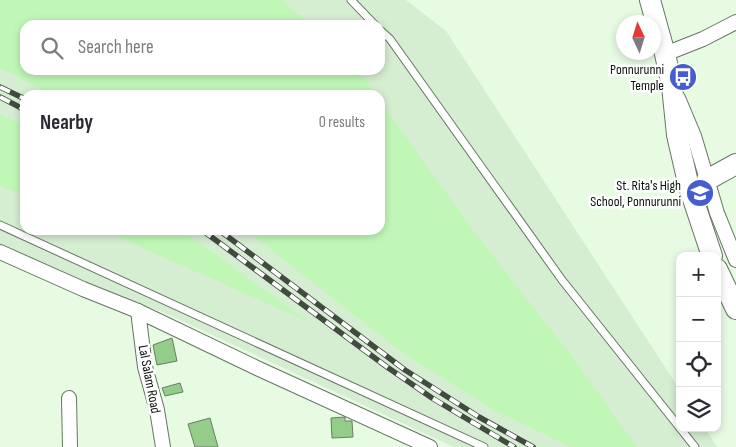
<!DOCTYPE html>
<meta charset="utf-8">
<style>
:root{--surface:#fff;--page:#f2f2f3;--text:#2b2b33;--muted:#7c7c81;--line:#e1e1e2}
body{margin:0;font-family:"Sofia Sans Condensed",sans-serif;background:var(--page);color:var(--text)}
.controls{position:absolute;right:15px;bottom:15px;display:grid;overflow:hidden;border-radius:10px;box-shadow:0 2px 8px #0003}
.controls button{width:45px;height:45px;display:grid;place-items:center;padding:0;border:0;border-bottom:1px solid var(--line);background:var(--surface);color:var(--text);font:25px sans-serif}
.compass{position:absolute;left:616px;top:15px;width:45px;height:45px;border-radius:50%;background:var(--surface);box-shadow:0 2px 8px #0003;rotate:356deg}
.list{margin:0;padding:0;list-style:none}
h2{display:flex;justify-content:space-between;align-items:center;height:65px;margin:0;padding:0 20px;font-size:21px}
h2 small{font-size:16px;font-weight:400;color:var(--muted)}
.icon{flex:none;width:28px;height:28px;fill:none;stroke:currentColor;stroke-width:2;stroke-linecap:round;stroke-linejoin:round}
.map{position:relative;flex:none;width:736px;height:447px;overflow:hidden}
.search{position:absolute;background:var(--surface);box-shadow:0 2px 8px #0003;left:20px;top:20px;width:365px;height:55px;display:flex;align-items:center;gap:12px;box-sizing:border-box;padding:0 18px;border-radius:15px;color:var(--muted);font-size:19px}
.panel{position:absolute;background:var(--surface);box-shadow:0 2px 8px #0003;left:20px;top:90px;width:365px;height:145px;border-radius:15px}
.map>svg:first-child{display:block}
.built{fill:#d5edd0;fill-rule:evenodd}
.green{fill:#c0f7b7}
.building{fill:#94cd8a;stroke:#6a7c67}
.lines{fill:none;stroke-linecap:round;stroke-linejoin:round}
.lane-casing{stroke:#647661;stroke-width:9}
.street-casing{stroke:#647661;stroke-width:16}
.secondary-casing{stroke:#647661;stroke-width:22}
.lane{stroke:#fff;stroke-width:7}
.street{stroke:#fff;stroke-width:14}
.secondary{stroke:#fff;stroke-width:20}
.rail-casing{stroke:#414b3f;stroke-width:5.5}
.rail{stroke:#fff;stroke-width:4;stroke-dasharray:11;stroke-linecap:butt}
.labels{text-anchor:middle;stroke-width:5;stroke-linejoin:round;paint-order:stroke}
.poi-label{font-size:14px;fill:#0a1109;stroke:#fff;text-anchor:end}
.street-label{font-size:14px;fill:#0a1109;stroke:#fff}
</style>
<div class="map">
<svg width="736" height="447" viewBox="0 0 736 447">
<rect width="100%" height="100%" fill="#e7fbe3"/>
<path class="built" d="M0,0H406L446,31L680,390V428H705L717,447H454L165,313L0,249ZM25,25H380V70H25ZM25,95H380V230H25Z"/>
<g class="green">
<path d="M0,0H282L310,25H25V70H358L376,95H53L0,68Z"/>
<path d="M380,101L475,233L574,359L637,447H571L492,409L400,351L246,230H380Z"/>
<path d="M0,114L25,126V196L0,186Z"/>
<path d="M102,230H182L307,321Z"/>
</g>
<g class="building">
<path d="M172,338L177,361L157,365L153,345Z"/>
<path d="M180,383L183,392L165,396L162,388Z"/>
<path d="M345,417V421H352L353,437L332,438L331,418Z"/>
<path d="M210,418L218,447H195L188,424Z"/>
</g>
<g class="lines">
<defs>
<g id="lane">
<path d="M351,0L375,25"/>
<path d="M380,30L390,39L562,280L680,428"/>
<path d="M0,225L484,447"/>
<path d="M680,428L695,447"/>
</g>
<g id="street">
<path d="M665,54L703,39L736,22"/>
<path d="M678,98L694,136L717,213L736,260"/>
<path d="M0,252L83,289L138,311L259,369L430,447"/>
<path d="M138,311L145,367L157,410L163,447"/>
<path d="M69,398L70,447"/>
</g>
<g id="secondary">
<path d="M650,0L665,54L672,86L677,135L689,187L712,256"/>
<path d="M707,180L736,164"/>
<path d="M717,269L736,309"/>
</g>
</defs>
<use href="#lane" class="lane-casing"/>
<use href="#street" class="street-casing"/>
<use href="#secondary" class="secondary-casing"/>
<use href="#lane" class="lane"/>
<use href="#street" class="street"/>
<use href="#secondary" class="secondary"/>
<defs>
<g id="rail">
<path d="M0,87L25,99"/>
<path d="M0,97L25,110"/>
<path d="M202,230L387,367L432,398L514,447"/>
<path d="M219,230L405,370L479,417L533,447"/>
</g>
</defs>
<use href="#rail" class="rail-casing"/>
<use href="#rail" class="rail"/>
</g>
<defs>
<symbol id="bus-disc" viewBox="-11 -11 22 22"><circle r="9.5" fill="#455dd0" stroke="#fff"/><path d="M-5-6H5V4H4V6H2V4H-2V6H-4V4H-5ZM-3.5-4V0h7V-4ZM-3.5 1.2v1.5H-2V1.2ZM2 1.2v1.5H3.5V1.2Z" fill="#fff"/></symbol>
<symbol id="school-disc" viewBox="-11 -11 22 22"><circle r="9.5" fill="#455dd0" stroke="#fff"/><path d="M0-5L7-2L0 1L-7-2ZM-4 1L0 2.5L4 1V4Q0 6-4 4Z" fill="#fff"/></symbol>
</defs>
<g fill-rule="evenodd">
<use href="#bus-disc" x="667" y="61" width="32" height="32"/>
<use href="#school-disc" x="684" y="177" width="32" height="32"/>
</g>
<g class="labels">
<g class="poi-label">
<text x="664" y="74">Ponnurunni<tspan x="664" dy="16">Temple</tspan></text>
<text x="681" y="190">St. Rita's High<tspan x="681" dy="16">School, Ponnurunni</tspan></text>
</g>
<g class="street-label">
<text transform="translate(150 379) rotate(79)" y="5">Lal Salam Road</text>
</g>
</g>
</svg>
<div class="controls">
<button>+</button>
<button>−</button>
<button><svg class="icon" aria-label="locate" viewBox="0 0 24 24"><circle cx="12" cy="12" r="6"/><path d="M12 2v4M12 18v4M2 12h4M18 12h4"/></svg></button>
<button><svg class="icon" aria-label="layers" viewBox="0 0 24 24"><path d="M12 4l9 5-9 5-9-5zM3 14l9 5 9-5"/></svg></button>
</div>
<svg class="compass" viewBox="-18 -18 36 36"><path d="M0-13l5 13h-10z" fill="#e53935"/><path d="M0 13l5-13h-10z" fill="#7c7c81"/></svg>
<div class="search"><svg class="icon" aria-label="search" viewBox="0 0 24 24"><circle cx="10" cy="10" r="6"/><path d="M15 15l6 6"/></svg>Search here</div>
<section class="panel">
<h2>Nearby<small>0 results</small></h2>
<ul class="list">
</ul>
</section>
</div>
